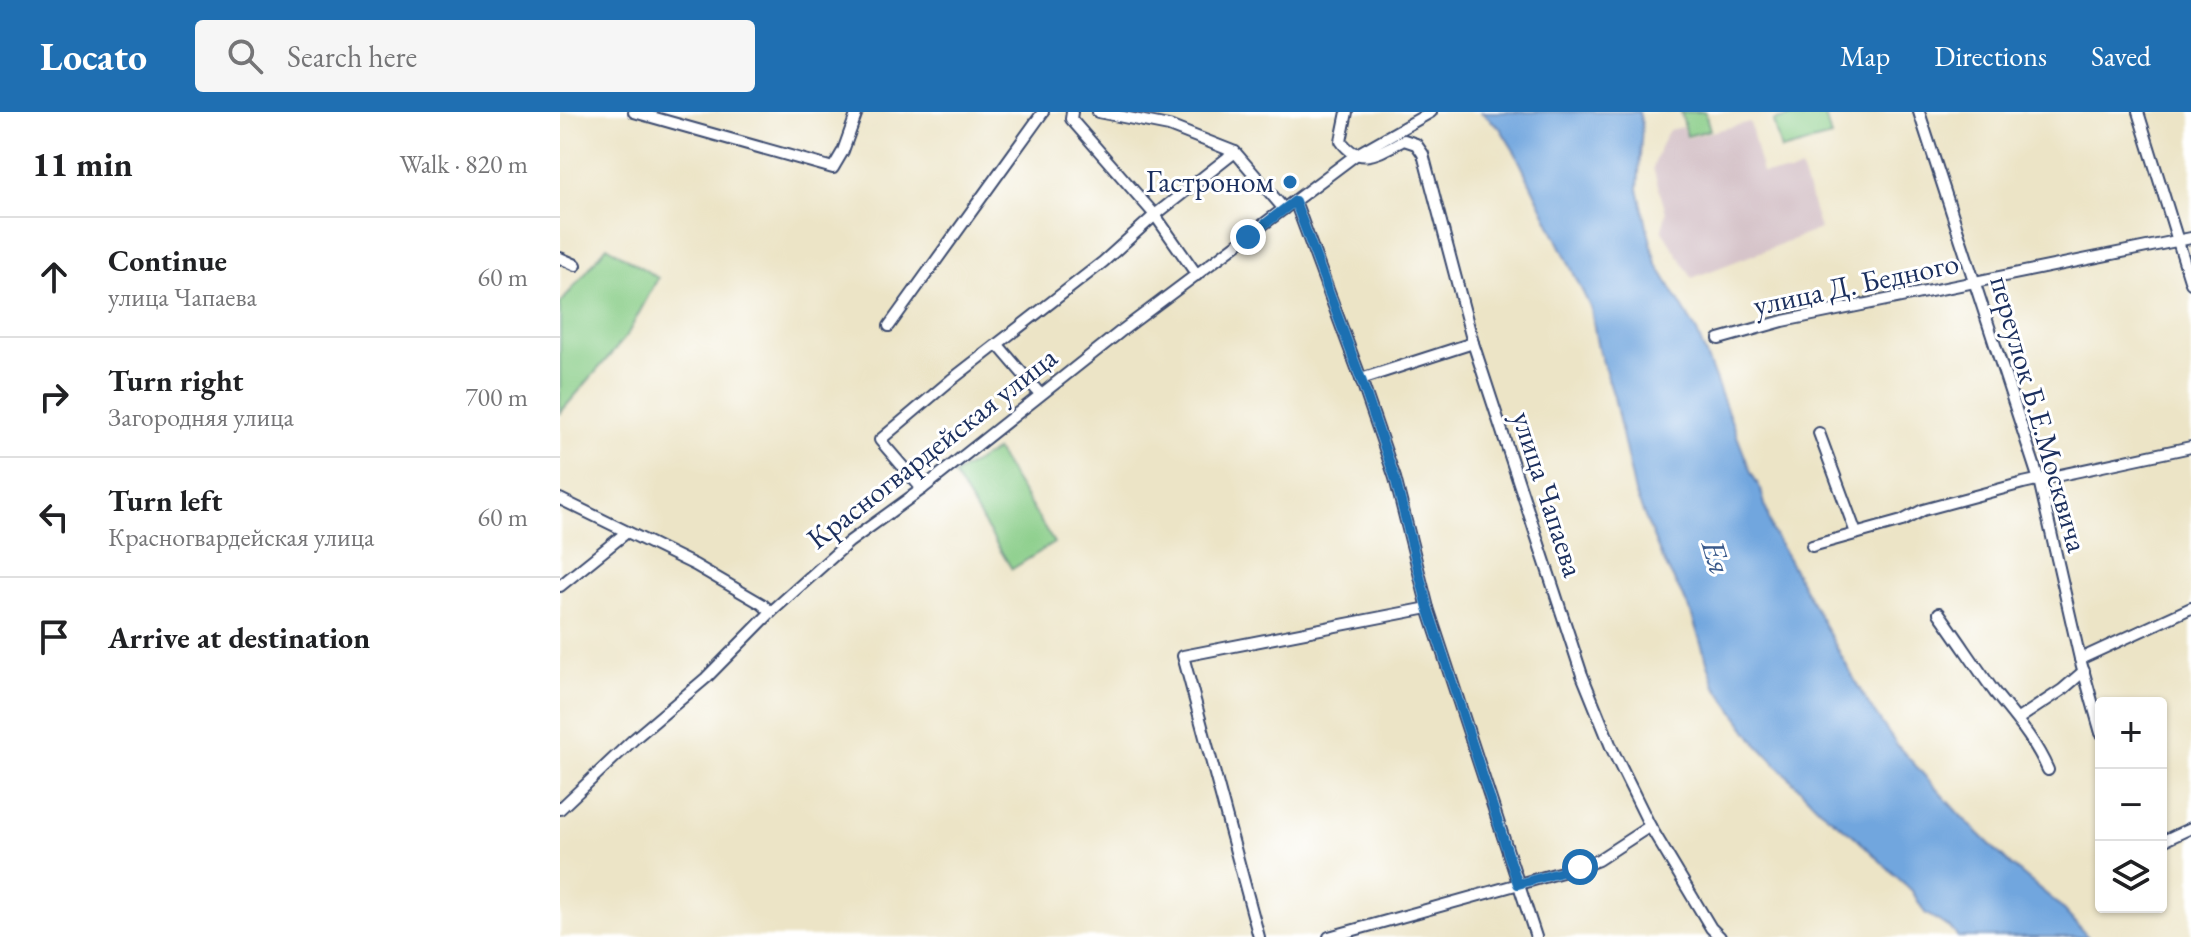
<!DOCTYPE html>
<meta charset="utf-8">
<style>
:root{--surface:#fff;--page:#f6f6f6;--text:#202124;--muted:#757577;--line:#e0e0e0;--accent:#1f6fb2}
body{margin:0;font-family:"EB Garamond",serif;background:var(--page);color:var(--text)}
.controls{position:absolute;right:24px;bottom:24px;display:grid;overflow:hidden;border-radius:8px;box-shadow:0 2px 6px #0004}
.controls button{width:72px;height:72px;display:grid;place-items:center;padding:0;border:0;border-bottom:2px solid var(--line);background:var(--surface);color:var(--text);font:40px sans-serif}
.stop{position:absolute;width:24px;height:24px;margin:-18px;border:6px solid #1f6fb2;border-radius:50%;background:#fff}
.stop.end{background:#1f6fb2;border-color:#fff;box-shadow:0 2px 8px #0008}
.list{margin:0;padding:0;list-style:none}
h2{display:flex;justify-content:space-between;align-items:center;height:104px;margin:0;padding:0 32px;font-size:34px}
h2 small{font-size:26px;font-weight:400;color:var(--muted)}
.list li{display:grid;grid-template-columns:52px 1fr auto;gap:24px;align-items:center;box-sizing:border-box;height:120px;padding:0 32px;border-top:2px solid var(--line)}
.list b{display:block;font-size:30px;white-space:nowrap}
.list p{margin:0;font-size:26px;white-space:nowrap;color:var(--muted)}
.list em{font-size:26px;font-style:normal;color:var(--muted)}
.icon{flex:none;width:44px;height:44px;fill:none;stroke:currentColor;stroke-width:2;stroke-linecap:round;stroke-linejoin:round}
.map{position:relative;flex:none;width:1631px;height:825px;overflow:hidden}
header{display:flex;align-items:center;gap:48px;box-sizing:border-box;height:112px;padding:0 40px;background:var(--accent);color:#fff}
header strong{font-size:38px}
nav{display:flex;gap:44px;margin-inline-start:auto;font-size:28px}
.search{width:560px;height:72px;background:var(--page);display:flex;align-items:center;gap:20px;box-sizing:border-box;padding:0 28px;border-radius:8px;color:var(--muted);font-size:30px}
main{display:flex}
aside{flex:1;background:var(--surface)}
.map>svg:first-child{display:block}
.industrial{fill:#d2bec4}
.green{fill:#87cc86;stroke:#517e72;stroke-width:2}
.water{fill:#71a6de;stroke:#466a9e;stroke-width:2}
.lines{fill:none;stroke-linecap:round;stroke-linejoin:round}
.minor-casing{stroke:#3a4a6e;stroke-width:14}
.minor{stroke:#fff;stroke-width:10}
.route{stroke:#1f6fb2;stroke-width:10}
.poi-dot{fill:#1f6fb2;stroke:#fff;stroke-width:3}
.labels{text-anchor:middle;stroke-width:6;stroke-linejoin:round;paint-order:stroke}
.poi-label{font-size:30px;fill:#1b2f5e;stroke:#fff;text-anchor:end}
.street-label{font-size:30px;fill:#1b2f5e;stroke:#fff}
.water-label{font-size:32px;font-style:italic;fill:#39598b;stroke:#fff}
</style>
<header>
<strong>Locato</strong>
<div class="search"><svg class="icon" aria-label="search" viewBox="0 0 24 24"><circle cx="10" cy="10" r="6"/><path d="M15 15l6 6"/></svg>Search here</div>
<nav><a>Map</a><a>Directions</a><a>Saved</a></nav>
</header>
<main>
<aside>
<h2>11 min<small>Walk · 820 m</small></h2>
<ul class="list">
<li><svg class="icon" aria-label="ahead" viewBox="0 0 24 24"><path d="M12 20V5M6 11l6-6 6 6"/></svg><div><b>Continue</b><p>улица Чапаева</p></div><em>60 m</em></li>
<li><svg class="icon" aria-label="right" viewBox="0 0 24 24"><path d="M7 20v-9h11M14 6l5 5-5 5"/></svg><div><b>Turn right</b><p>Загородняя улица</p></div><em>700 m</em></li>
<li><svg class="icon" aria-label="left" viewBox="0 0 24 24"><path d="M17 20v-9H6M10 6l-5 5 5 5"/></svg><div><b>Turn left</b><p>Красногвардейская улица</p></div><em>60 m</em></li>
<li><svg class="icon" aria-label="arrive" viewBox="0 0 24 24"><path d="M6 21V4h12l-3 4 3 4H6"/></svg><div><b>Arrive at destination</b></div></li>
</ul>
</aside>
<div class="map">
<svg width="1631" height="825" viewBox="0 0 1631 825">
<rect width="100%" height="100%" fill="#fff"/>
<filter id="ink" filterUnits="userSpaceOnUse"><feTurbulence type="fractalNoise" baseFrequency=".0125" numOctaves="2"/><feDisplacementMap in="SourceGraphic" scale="16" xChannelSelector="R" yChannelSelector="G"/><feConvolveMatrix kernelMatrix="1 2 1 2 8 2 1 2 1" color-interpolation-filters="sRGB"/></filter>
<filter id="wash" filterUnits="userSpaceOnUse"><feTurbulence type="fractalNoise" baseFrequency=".006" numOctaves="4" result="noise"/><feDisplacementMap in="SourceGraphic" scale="32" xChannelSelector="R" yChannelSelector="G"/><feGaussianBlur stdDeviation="1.8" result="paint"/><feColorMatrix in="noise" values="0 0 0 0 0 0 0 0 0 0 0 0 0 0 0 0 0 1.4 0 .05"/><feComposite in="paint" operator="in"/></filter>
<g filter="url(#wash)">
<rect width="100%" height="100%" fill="#ece4c6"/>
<path class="industrial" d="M1190,10L1202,61H1231L1241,57L1260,117L1132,166L1102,118L1106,101L1093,56L1101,33L1109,18L1122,15L1127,26Z"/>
<g class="green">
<path d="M1121,0H1145L1150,18L1127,24Z"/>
<path d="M1246,0H1264L1271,25L1221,38L1213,9Z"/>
<path d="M47,134L98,166L66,225L0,301V192Z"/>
<path d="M436,338L494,431L452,457L394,363Z"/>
</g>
<path class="water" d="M921,0H1079L1082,12L1078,77L1096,151L1137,220L1191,360L1201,378L1212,418L1304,585L1336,632L1399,702L1452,754L1497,791L1528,825H1398L1390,816L1365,801L1352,779L1293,723L1259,697L1197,632L1155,573L1130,498L1101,444L1075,381L1054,285L1037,232L1031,197L956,42L940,16Z"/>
</g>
<g filter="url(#ink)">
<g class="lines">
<defs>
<g id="minor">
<path d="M74,0L273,56L283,39L297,0"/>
<path d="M512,0L511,7L595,103L637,163"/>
<path d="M538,0L609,14L675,40L724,97"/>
<path d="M787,0L781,29C800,56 821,39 844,28L856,32L863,42L913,231L1022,563L1052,637L1090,714L1151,816L1160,825"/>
<path d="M1359,0L1479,368L1520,547L1541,621"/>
<path d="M1578,0L1631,171"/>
<path d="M735,89L801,267L835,366L868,496L976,825"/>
<path d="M0,146L16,153"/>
<path d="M329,214L483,0"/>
<path d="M1159,227L1223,209L1631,126"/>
<path d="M438,233L480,282"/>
<path d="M801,267L913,231"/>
<path d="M1259,321L1296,421"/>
<path d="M362,377L320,328L391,268L543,150L595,103L675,40"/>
<path d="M0,387L135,453L202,492L211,500"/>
<path d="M1252,434L1342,409L1363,398L1463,371L1631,335"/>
<path d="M0,474L67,420"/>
<path d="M1379,501C1398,527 1416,555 1436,582C1456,607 1475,628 1488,658"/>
<path d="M1520,547L1631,496"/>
<path d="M1458,607L1502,578L1524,559"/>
<path d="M0,697L74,627L146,566L211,500L289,430L362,377L560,220L797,42L871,0"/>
<path d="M1601,730L1631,716"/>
<path d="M699,825L623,544L868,496"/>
<path d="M769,825L1020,755L1038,748L1090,714"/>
</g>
</defs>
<use href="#minor" class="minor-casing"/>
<use href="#minor" class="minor"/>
</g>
</g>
<g class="lines" filter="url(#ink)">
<path class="route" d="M688,125L735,89L801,267L835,366L868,496L958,772L1020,755"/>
</g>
<circle class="poi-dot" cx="730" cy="70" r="8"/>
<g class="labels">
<g class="poi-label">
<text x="714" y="80">Гастроном</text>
</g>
<g class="street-label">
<text transform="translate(1296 172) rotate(-12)" y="10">улица Д. Бедного</text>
<text transform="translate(1479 302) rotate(74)" y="10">переулок Б.Е.Москвича</text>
<text transform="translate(372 336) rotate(-38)" y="10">Красногвардейская улица</text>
<text transform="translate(988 382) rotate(72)" y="10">улица Чапаева</text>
</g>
<g class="water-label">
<text transform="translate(1157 445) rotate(73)" y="11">Ея</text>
</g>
</g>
</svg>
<div class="controls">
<button>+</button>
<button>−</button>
<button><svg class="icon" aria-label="layers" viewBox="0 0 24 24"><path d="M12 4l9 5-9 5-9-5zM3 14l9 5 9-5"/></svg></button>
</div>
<div class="stop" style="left:1020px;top:755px"></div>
<div class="stop end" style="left:688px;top:125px"></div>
</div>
</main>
